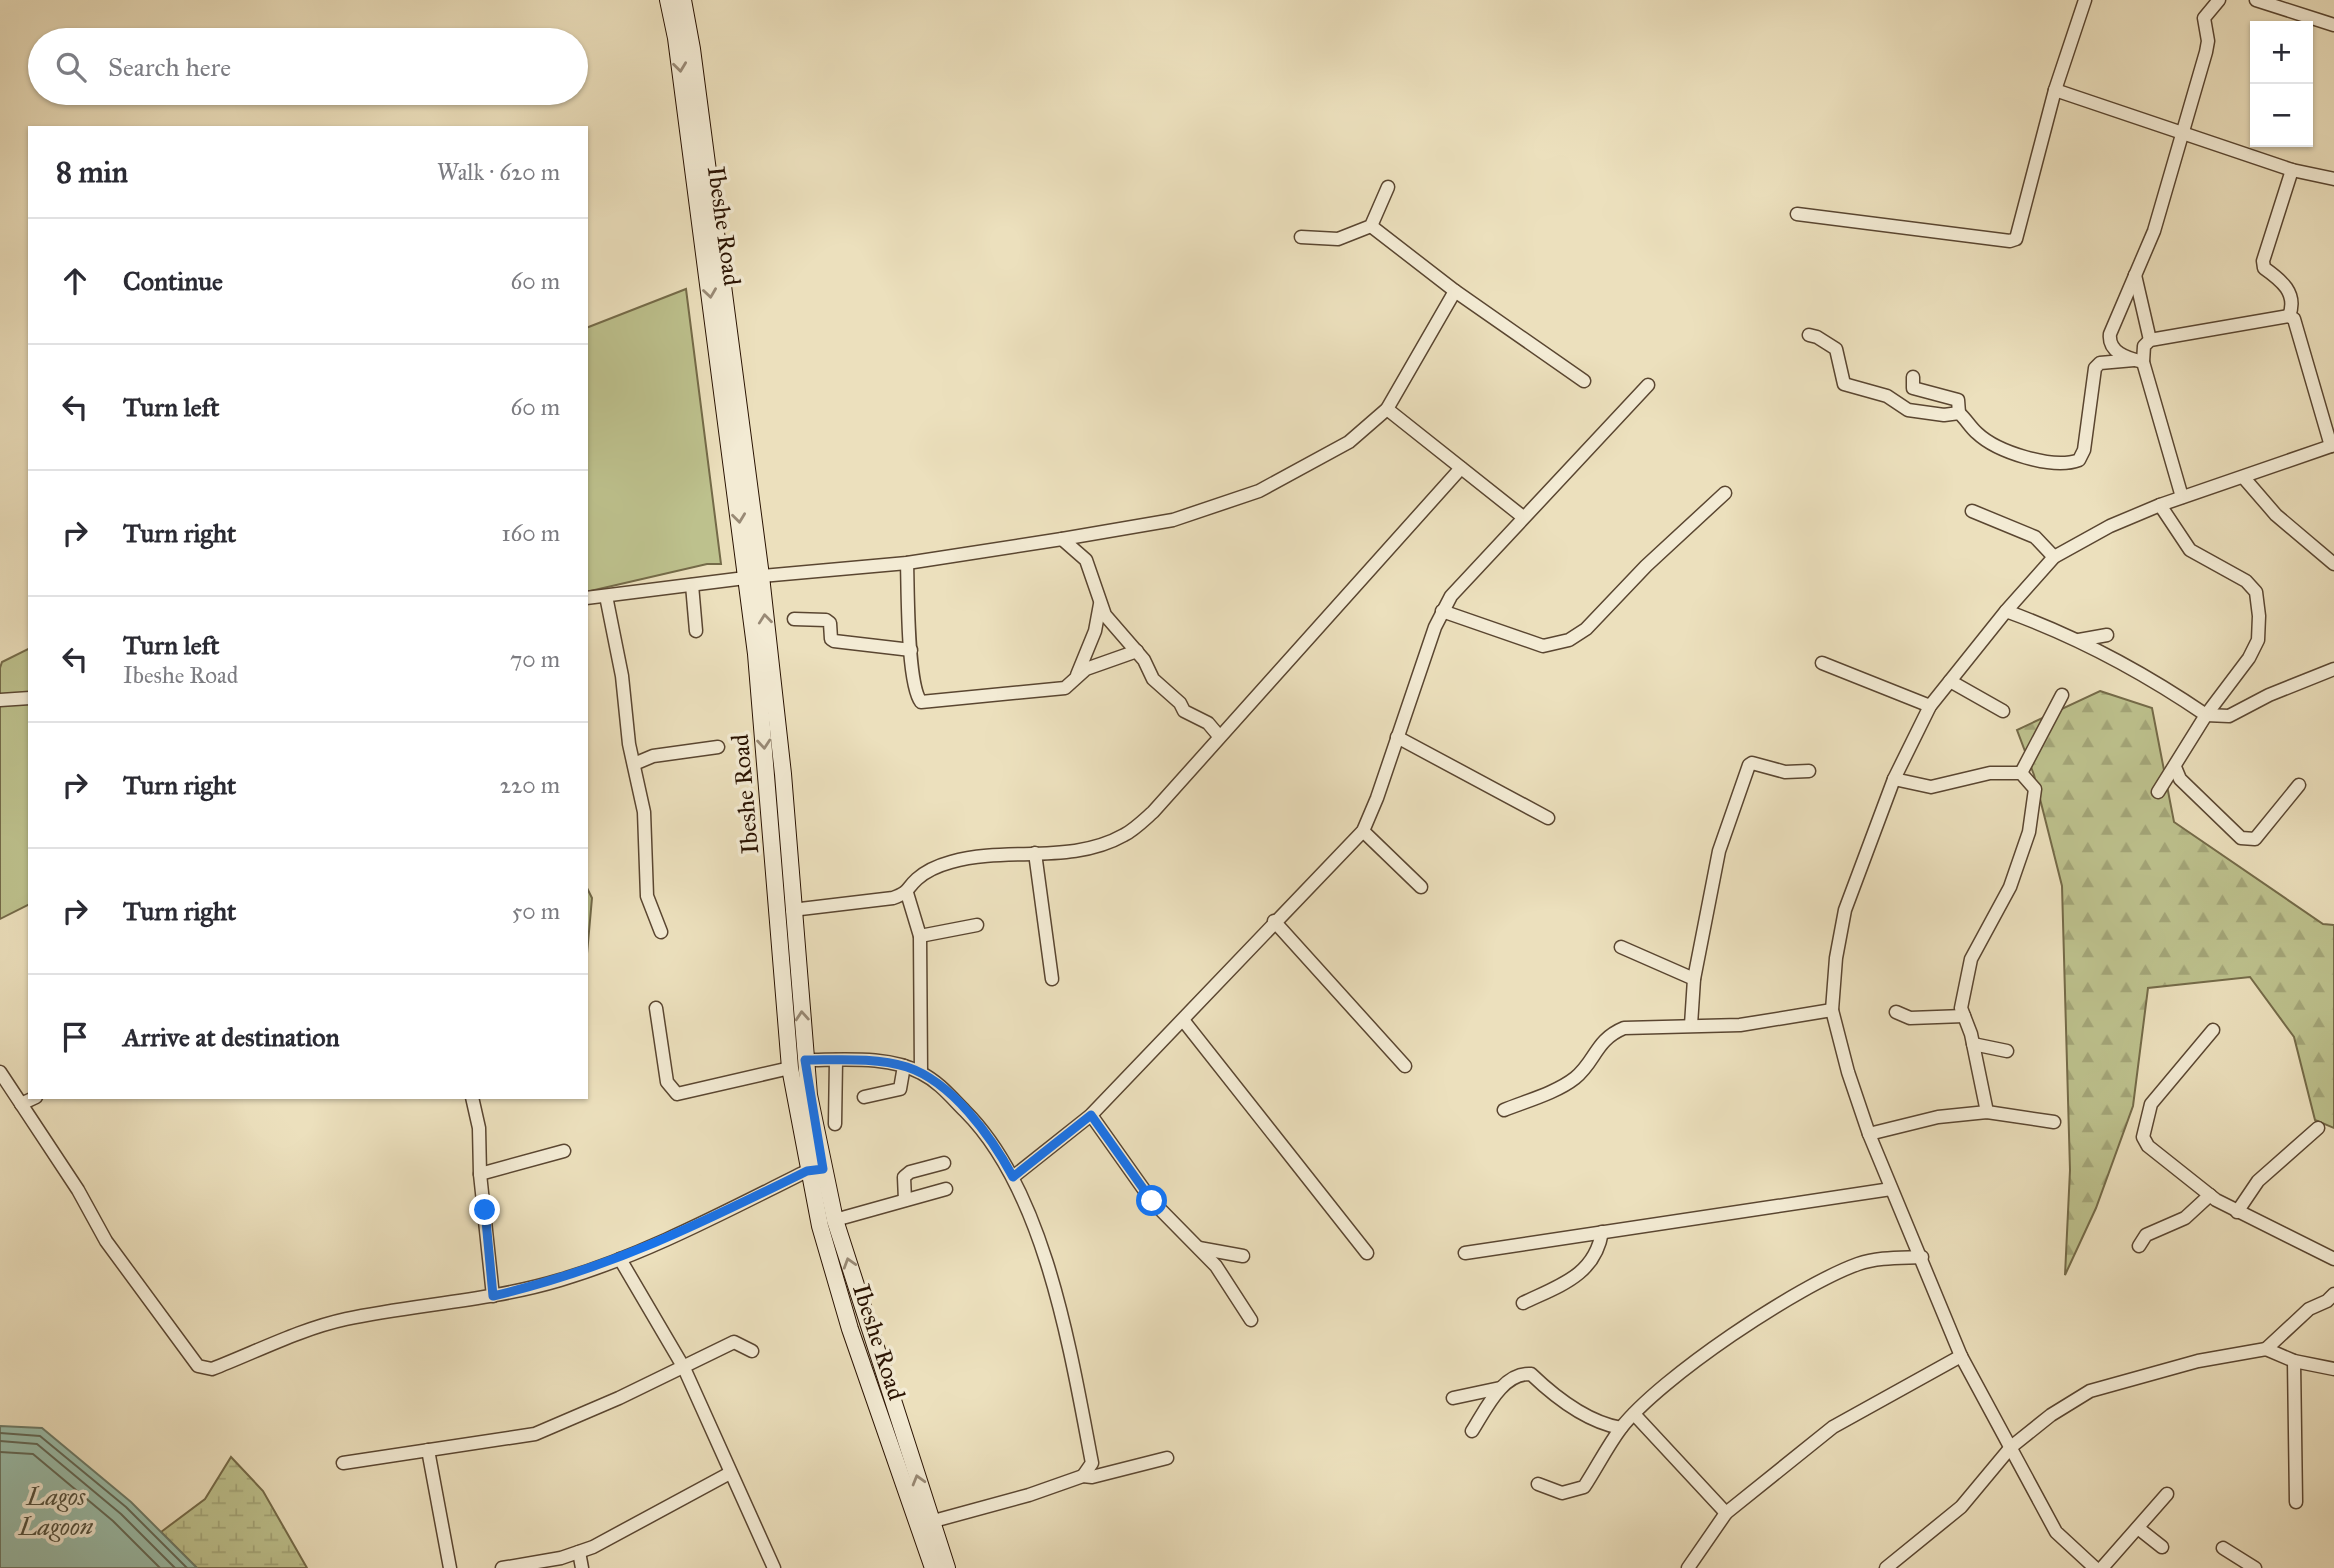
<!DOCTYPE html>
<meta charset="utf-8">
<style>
:root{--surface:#fff;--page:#f2f2f3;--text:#2b2b33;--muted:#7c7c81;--line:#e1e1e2}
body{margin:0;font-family:"IM FELL Great Primer",serif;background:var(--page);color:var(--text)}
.controls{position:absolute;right:21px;top:21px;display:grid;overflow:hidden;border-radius:0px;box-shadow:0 2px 5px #0004}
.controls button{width:63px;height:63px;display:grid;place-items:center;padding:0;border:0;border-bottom:2px solid var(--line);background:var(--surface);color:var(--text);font:35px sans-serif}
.stop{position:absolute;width:21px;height:21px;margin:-16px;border:5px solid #1a73e8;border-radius:50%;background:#fff}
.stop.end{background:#1a73e8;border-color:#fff;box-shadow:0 2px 7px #0008}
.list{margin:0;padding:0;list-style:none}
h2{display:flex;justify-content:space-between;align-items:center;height:91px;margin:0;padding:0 28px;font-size:30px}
h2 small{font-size:23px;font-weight:400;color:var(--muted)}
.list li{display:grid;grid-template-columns:46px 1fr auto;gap:21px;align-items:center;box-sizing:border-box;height:126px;padding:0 28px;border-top:2px solid var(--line)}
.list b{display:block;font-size:26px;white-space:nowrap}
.list p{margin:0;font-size:23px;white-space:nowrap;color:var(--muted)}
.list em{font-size:23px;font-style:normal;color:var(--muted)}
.icon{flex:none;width:38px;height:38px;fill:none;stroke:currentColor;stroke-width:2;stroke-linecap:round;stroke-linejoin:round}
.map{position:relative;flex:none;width:2334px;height:1568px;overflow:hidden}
.search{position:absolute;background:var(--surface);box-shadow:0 2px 5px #0004;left:28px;top:28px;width:560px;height:77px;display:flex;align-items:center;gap:18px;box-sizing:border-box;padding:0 24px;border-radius:38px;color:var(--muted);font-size:26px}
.panel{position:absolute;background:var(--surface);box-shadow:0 2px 5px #0004;left:28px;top:126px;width:560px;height:973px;border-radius:0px}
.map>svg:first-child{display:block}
.grass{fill:#bdc18d;stroke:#746a48;stroke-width:2}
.forest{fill:url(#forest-firs);stroke:#746a48;stroke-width:2}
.wetland{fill:url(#wetland-marsh);stroke:#746a48;stroke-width:2}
.water{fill:#9abeab;stroke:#6d7a67;stroke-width:2}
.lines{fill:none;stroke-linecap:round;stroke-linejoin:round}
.shore{stroke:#626856;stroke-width:2}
.street-casing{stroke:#5a4631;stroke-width:15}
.secondary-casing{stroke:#2a1302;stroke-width:18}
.street{stroke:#f3ebd4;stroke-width:12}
.secondary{stroke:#f3ebd4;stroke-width:16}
.oneway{stroke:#998a76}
.route{stroke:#1a73e8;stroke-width:9}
.labels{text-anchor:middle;stroke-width:7;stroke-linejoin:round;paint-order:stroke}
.street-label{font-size:24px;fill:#2a1302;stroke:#f3ebd4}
.water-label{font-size:26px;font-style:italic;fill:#514f3d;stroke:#f3ebd4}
</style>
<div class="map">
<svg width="2334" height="1568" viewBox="0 0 2334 1568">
<defs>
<pattern id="forest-firs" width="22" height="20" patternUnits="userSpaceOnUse" patternTransform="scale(1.75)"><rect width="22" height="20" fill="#bdc18d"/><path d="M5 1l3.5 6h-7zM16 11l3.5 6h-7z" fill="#a3a578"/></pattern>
<pattern id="wetland-marsh" width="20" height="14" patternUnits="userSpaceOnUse" patternTransform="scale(1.75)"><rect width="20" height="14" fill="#bdc18d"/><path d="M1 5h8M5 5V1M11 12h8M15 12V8" fill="none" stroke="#a3a578"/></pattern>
</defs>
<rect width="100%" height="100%" fill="#ece0bd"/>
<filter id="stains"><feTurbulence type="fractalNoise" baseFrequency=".00286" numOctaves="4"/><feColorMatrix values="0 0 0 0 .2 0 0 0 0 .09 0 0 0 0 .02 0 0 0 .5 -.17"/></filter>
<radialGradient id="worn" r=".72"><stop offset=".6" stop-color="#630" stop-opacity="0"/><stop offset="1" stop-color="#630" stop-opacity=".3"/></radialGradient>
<g class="grass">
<path d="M686,289L721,564H707L586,592V328Z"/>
<path d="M30,648V904L0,919V668L2,662Z"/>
<path d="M586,886L592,898L586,965Z"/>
</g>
<path class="forest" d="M2100,691L2152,708L2174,822L2323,924L2334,925V1128L2315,1120L2294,1037L2250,977L2148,988L2133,1106L2096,1208L2065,1275L2070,1170L2062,886L2034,775L2017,730Z"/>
<path class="wetland" d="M231,1457L263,1491L307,1568H197L161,1532L205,1499Z"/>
<path class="water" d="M0,1426L42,1428L131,1502L197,1568H0Z"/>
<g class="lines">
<g class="shore">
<path d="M0,1433L40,1436L126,1507L187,1568"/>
<path d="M0,1441L37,1444L121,1514L175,1568"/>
<path d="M0,1452L33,1454L113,1521L160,1568"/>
</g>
<defs>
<g id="street">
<path d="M2256,0L2334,25"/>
<path d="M2055,90L2292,170L2334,179"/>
<path d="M1797,214L2010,241L2016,239L2055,90L2085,0"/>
<path d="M1371,226L1455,291L1584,381"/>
<path d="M1301,237L1338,239L1371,226L1388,187"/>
<path d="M2135,275L2150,340"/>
<path d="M2289,316C2298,293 2281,280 2264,268L2263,261L2292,170"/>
<path d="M2289,316L2294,319L2331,446"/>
<path d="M1809,335L1817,337L1836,349L1844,384L1887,396L1908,410L1944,415L1959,413C1966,419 1970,427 1977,433C1997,452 2053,470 2079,460L2084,450L2095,368L2100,363L2134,360"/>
<path d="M2143,362C2126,358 2108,352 2110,334L2154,231L2206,52L2208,41L2204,18L2219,0"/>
<path d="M1913,377V388L1958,400L1959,413"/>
<path d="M1387,409L1523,517"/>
<path d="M2244,478L2276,515L2334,564"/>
<path d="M2182,497L2143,362L2144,346L2150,340L2289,316"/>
<path d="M1972,511L2035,537L2054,557"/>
<path d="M1062,539L1086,560L1105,615L1144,660L1153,679L1180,703L1184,711L1208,723L1219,736"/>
<path d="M907,563C908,591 907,684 921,702L1065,688L1086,669L1137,651"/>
<path d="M692,585L696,631"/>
<path d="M606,596L622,676L629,744L644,812L647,896L661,932"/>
<path d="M586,598L761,576L907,563L1062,539L1173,520L1259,491L1349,442L1387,409L1455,291"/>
<path d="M1442,611L1543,646L1569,640L1586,629L1646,566L1725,493"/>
<path d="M2006,611C2078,637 2143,672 2206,715L2229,716L2269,695L2334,669"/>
<path d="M794,619L826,620L830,623L831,639L834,641L911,650"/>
<path d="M2079,640L2107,635"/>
<path d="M1822,663L1930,706"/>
<path d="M1077,675L1095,631L1100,604"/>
<path d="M1950,681L2003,711"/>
<path d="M0,700L30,698"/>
<path d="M1397,737L1548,818"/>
<path d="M634,764L653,756L718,747"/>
<path d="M2175,767L2180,779L2241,838L2255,839L2299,785"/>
<path d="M2021,773L2062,695"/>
<path d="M1894,779L1931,787L1990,773H2021L2035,789L2029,832L2010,887L1971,959L1961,1008L1971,1034L1987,1112"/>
<path d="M2158,792L2206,715L2249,658L2258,640L2259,616L2256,592L2246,581L2190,550L2160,505"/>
<path d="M1363,831L1421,887"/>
<path d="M1035,853L1052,979"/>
<path d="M907,893L920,936L921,1072"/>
<path d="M792,910L893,898C910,892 906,889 917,879C926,871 940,865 951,862C1007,846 1071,865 1124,835C1134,830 1144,820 1153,812L1461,468"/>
<path d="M1274,921L1405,1066"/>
<path d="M920,936L977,925"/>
<path d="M1621,947L1694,979"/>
<path d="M656,1008L667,1082L677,1094L790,1068"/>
<path d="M1896,1012L1910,1018L1964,1016"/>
<path d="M1183,1020L1367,1253"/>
<path d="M1691,1025L1694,979L1719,851L1749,765L1752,763L1785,772L1809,771"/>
<path d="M2213,1030L2151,1104L2143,1137L2148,1146L2216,1200L2334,1259"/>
<path d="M1973,1044L2007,1051"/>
<path d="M805,1060C841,1060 889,1055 921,1073C939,1082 951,1097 965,1111C1046,1192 1071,1354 1092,1463L1083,1476"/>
<path d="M0,1072L78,1190L106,1241L198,1366L212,1369C256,1352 300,1329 346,1319C417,1304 490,1301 560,1280C647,1254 726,1211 807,1171L818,1170"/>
<path d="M472,1097L479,1128L480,1174L493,1296"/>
<path d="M864,1097L900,1089L904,1066"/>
<path d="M21,1104L36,1097"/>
<path d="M1504,1110C1526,1101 1556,1093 1575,1078C1596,1061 1595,1040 1624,1028L1740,1025L1832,1010"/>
<path d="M1091,1115L1152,1201L1216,1266L1251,1320"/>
<path d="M835,1124L836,1060"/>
<path d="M1869,1134L1938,1117L1987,1112L2054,1122"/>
<path d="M480,1174L564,1151"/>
<path d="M1013,1177L1091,1115L1363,831L1377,798L1435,627L1451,596L1648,385"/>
<path d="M905,1200L904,1177L910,1172L944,1163"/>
<path d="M2237,1212L2258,1181L2318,1128"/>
<path d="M835,1220L946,1189"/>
<path d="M2139,1246L2146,1235L2185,1218L2210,1195"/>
<path d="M1199,1248L1243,1256"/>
<path d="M1465,1253L1891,1189"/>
<path d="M620,1259L684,1368L774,1568"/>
<path d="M1523,1303C1558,1286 1595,1276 1602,1232"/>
<path d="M2266,1349L2309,1309L2327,1301L2334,1294"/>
<path d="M2294,1361L2296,1502"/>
<path d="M1453,1398L1500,1388"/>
<path d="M1634,1414L1726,1513"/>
<path d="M1472,1431C1485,1411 1502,1372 1531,1374C1556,1398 1587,1422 1621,1428"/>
<path d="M428,1450L450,1568"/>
<path d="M343,1463L535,1434L619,1398L734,1342L752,1351"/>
<path d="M1538,1484L1562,1493L1584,1487C1597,1467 1607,1447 1621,1428C1661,1377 1797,1286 1858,1264C1878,1257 1901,1258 1922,1257"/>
<path d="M930,1522L1029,1495L1083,1476L1092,1477L1167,1458"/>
<path d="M2138,1528L2162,1547"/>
<path d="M2223,1548L2255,1568"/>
<path d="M579,1552L582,1568"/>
<path d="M502,1568L561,1558L593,1547L730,1473"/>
<path d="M1688,1568L1726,1513L1833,1427L1961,1356"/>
<path d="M1886,1568L1961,1507L2011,1447L2051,1415L2090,1391L2198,1361L2266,1349L2294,1361L2334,1369"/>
<path d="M2095,1568L2056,1532L1961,1356L1869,1134L1848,1072L1832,1010L1836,958L1845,910L1894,779L1930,706L2006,611L2054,557L2110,526L2160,505L2334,445"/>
<path d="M2102,1568L2167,1494"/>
</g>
<g id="secondary">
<path d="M668,0L676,38L756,654L790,1068L820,1226L850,1329L933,1568"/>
<path d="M683,0L692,49L761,576L783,774L809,1095L835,1220L947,1568"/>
</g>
</defs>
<use href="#street" class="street-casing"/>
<use href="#secondary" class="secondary-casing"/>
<use href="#street" class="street"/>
<use href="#secondary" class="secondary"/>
</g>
<defs><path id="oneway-chevron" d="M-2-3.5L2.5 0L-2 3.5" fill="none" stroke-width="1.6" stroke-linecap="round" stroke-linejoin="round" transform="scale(1.75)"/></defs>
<g class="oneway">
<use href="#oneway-chevron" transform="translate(680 67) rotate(83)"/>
<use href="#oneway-chevron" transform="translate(710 293) rotate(82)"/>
<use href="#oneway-chevron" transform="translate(739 518) rotate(83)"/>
<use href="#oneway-chevron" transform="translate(765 619) rotate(-96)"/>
<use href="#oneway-chevron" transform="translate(764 744) rotate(85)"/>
<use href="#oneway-chevron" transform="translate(802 1016) rotate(-94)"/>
<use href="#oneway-chevron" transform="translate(849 1263) rotate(-107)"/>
<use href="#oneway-chevron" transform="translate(918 1480) rotate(-106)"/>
</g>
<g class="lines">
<path class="route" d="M485,1210L493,1296C611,1268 700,1224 807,1171L823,1169L805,1060C837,1060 876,1057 907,1067C952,1082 991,1136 1013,1177L1091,1115L1152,1201"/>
</g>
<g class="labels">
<g class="street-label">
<text transform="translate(724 226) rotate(82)" y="8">Ibeshe Road</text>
<text transform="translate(745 794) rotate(-95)" y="8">Ibeshe Road</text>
<text transform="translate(879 1342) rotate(72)" y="8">Ibeshe Road</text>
</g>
<g class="water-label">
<text x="56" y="1505">Lagos<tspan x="56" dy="30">Lagoon</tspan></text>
</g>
</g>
<rect width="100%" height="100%" filter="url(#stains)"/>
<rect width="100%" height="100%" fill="url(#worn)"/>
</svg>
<div class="controls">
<button>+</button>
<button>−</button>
</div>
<div class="stop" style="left:1152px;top:1201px"></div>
<div class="stop end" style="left:485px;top:1210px"></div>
<div class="search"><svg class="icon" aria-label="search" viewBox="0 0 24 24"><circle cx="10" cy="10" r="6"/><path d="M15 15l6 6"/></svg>Search here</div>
<section class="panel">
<h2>8 min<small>Walk · 620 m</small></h2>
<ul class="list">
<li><svg class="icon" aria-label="ahead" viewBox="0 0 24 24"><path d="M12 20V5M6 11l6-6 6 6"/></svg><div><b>Continue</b></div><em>60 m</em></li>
<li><svg class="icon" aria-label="left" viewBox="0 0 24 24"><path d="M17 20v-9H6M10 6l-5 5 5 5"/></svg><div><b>Turn left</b></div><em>60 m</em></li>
<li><svg class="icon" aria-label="right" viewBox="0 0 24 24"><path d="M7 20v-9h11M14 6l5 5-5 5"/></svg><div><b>Turn right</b></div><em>160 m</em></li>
<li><svg class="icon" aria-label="left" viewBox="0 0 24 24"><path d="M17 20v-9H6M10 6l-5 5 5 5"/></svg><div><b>Turn left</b><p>Ibeshe Road</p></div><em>70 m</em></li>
<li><svg class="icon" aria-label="right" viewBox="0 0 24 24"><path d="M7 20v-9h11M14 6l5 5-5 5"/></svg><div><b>Turn right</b></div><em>220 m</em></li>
<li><svg class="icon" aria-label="right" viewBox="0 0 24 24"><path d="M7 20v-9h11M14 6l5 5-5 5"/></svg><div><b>Turn right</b></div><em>50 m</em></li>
<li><svg class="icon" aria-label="arrive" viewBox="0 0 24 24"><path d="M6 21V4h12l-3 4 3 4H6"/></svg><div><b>Arrive at destination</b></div></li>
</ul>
</section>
</div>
